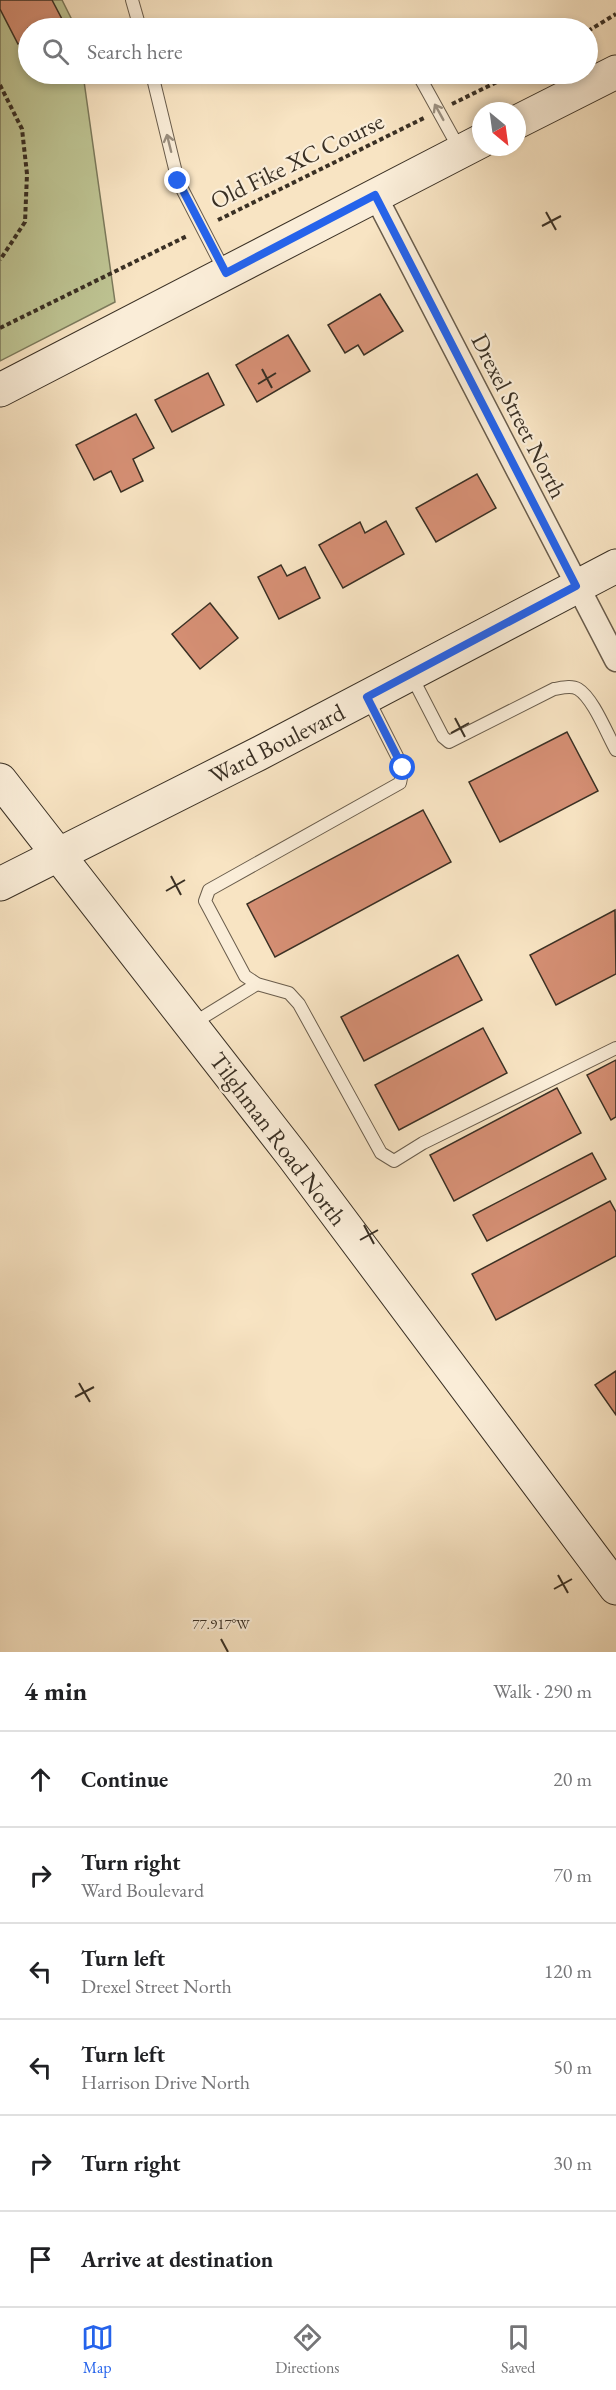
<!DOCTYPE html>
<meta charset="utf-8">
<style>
:root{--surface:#fff;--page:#f6f6f6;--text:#202124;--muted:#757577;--line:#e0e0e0;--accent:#2563eb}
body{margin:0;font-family:"EB Garamond",serif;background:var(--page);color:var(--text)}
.compass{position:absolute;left:472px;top:102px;width:54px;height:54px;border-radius:50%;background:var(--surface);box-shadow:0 3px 9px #0003;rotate:151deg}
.stop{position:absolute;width:18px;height:18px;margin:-14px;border:4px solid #2563eb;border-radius:50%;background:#fff}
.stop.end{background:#2563eb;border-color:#fff;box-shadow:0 2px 6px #0008}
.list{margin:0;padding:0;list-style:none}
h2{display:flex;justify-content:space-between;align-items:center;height:78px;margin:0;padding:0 24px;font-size:26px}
h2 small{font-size:20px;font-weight:400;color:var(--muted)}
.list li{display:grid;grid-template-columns:39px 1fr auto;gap:18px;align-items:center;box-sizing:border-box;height:96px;padding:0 24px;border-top:2px solid var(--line)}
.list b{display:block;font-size:22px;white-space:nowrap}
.list p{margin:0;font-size:20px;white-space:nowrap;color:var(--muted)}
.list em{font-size:20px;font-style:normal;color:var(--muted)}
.icon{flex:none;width:33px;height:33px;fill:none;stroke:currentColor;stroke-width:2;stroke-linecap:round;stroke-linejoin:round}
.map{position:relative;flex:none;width:616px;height:1652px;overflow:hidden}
.search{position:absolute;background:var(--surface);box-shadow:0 3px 9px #0003;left:18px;right:18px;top:18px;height:66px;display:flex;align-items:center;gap:15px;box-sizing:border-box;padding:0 21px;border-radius:33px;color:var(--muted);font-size:22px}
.sheet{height:654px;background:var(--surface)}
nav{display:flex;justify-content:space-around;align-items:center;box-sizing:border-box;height:84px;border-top:2px solid var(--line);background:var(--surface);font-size:16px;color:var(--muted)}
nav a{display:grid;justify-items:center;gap:3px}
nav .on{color:var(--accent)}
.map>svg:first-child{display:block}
.green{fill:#bec493;stroke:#7c7a5c;stroke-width:1.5}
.building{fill:#d58f74;stroke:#3a3024;stroke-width:1.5}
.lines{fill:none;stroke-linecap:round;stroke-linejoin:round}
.lane-casing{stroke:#6a5d4c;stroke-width:14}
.street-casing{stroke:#6a5d4c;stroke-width:25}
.secondary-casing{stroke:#3a3024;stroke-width:35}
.path{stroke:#3a3024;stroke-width:4;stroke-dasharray:4.5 3;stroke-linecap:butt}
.lane{stroke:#faedd8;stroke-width:12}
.street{stroke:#faedd8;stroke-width:22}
.secondary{stroke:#faedd8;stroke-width:33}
.oneway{stroke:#9a8e7e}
.route{stroke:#2563eb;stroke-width:8}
.ticks{fill:none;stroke:#3a3024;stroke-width:2}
.labels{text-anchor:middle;stroke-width:4.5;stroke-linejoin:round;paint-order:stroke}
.street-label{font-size:24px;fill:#3a3024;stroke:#faedd8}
.ticks-label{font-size:15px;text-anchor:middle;fill:#3a3024;stroke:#faedd8;stroke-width:4.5;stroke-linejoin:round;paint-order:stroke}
</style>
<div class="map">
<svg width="616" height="1652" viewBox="0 0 616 1652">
<rect width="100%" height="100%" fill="#f8e4c3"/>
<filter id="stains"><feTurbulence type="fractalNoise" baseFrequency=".00333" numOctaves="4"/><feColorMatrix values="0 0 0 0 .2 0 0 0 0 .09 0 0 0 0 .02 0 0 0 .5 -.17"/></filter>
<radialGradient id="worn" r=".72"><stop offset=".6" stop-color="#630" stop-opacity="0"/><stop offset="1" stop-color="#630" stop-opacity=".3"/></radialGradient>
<path class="green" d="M0,0H62L76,28H28V74H83L115,302L0,361Z"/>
<g class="building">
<path d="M0,0H52L64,23L53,28H28V40L18,44L0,9Z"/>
<path d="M380,294L403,331L364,355L358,345L345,353L328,325Z"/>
<path d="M288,335L310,371L257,402L236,365Z"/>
<path d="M208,373L224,405L172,432L155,400Z"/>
<path d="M136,414L154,448L133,459L143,481L121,492L111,471L94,480L76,445Z"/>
<path d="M477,474L496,508L436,542L416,508Z"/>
<path d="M386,521L404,554L343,588L319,545L360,522L365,533Z"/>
<path d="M281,565L287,576L305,567L320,598L279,619L258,577Z"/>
<path d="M210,603L238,638L200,669L172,634Z"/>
<path d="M567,732L598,791L500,842L469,782Z"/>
<path d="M423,810L451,862L275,957L247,904Z"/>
<path d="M615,910L616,974L556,1005L530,955Z"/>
<path d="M458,955L482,1000L364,1061L341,1017Z"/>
<path d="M483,1028L507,1073L399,1130L375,1085Z"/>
<path d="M616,1060V1117L611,1120L587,1075Z"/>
<path d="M557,1088L581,1133L454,1201L430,1155Z"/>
<path d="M592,1153L606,1179L487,1241L473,1215Z"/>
<path d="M610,1201L616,1212V1256L496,1320L472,1274Z"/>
<path d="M616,1371V1415L595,1385Z"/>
</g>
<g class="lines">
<defs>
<g id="lane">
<path d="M132,0L140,28"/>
<path d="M152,74L178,181L225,272"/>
<path d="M418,74L460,150"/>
<path d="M411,675L443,737L449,742L554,689C561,688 571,685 578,689C593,698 607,734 616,750"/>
<path d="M368,699L403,768L400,783L209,890L205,901L245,976L257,984L289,993L299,1004L381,1153L394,1161L423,1143L616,1048"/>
<path d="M192,1024L257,984"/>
</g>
<path id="street" d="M375,195L616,660"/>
<g id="secondary">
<path d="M517,122L616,72"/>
<path d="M0,390L481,141"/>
<path d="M0,780L293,1156L616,1588"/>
<path d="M0,884L258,754L616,566"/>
</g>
</defs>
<use href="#lane" class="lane-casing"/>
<use href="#street" class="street-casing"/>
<use href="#secondary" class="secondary-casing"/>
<g class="path">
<path d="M588,31L616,14"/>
<path d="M0,85L22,129L27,174L25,222L0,260"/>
<path d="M452,104L513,74"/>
<path d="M218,220L424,118"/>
<path d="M0,328L187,236"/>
</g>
<use href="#lane" class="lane"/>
<use href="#street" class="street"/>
<use href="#secondary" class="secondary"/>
</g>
<defs><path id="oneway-shaft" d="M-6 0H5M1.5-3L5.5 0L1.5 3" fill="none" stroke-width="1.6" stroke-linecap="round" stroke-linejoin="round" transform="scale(1.5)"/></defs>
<g class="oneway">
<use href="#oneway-shaft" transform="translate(439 112) rotate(-119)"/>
<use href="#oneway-shaft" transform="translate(169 143) rotate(-104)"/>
</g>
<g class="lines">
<path class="route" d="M178,181L226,273L375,195L576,586L367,697L403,768"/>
</g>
<path class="ticks" d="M546,212L556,230M542,226L561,216M262,369L272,388M258,384L276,373M455,718L465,737M451,733L469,723M171,876L181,895M166,891L185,880M364,1225L374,1244M360,1240L378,1230M79,1383L90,1402M75,1397L94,1387M558,1575L568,1593M554,1589L572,1579M221,1639L228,1652"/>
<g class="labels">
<g class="street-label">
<text transform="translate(297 161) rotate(-26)" y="8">Old Fike XC Course</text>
<text transform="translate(519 416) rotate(63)" y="8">Drexel Street North</text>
<text transform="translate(277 744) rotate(-27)" y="8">Ward Boulevard</text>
<text transform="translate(278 1139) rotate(53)" y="8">Tilghman Road North</text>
</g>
</g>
<g class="ticks-label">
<text x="221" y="1629">77.917°W</text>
</g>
<rect width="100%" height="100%" filter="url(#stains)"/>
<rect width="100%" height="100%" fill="url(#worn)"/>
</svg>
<svg class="compass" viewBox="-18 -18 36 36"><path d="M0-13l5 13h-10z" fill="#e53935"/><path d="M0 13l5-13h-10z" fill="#757577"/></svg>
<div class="stop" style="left:403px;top:768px"></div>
<div class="stop end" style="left:178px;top:181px"></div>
<div class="search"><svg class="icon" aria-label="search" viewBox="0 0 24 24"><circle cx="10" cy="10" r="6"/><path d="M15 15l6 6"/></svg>Search here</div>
</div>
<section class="sheet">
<h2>4 min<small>Walk · 290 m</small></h2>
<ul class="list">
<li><svg class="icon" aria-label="ahead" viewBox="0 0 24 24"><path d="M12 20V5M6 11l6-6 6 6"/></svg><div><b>Continue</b></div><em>20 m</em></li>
<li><svg class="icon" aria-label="right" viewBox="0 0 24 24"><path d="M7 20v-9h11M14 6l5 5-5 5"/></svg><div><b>Turn right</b><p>Ward Boulevard</p></div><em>70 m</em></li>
<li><svg class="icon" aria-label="left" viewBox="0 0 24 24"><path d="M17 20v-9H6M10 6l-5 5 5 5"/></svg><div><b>Turn left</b><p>Drexel Street North</p></div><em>120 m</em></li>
<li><svg class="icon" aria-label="left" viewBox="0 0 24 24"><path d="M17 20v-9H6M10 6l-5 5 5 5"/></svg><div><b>Turn left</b><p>Harrison Drive North</p></div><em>50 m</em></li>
<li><svg class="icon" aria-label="right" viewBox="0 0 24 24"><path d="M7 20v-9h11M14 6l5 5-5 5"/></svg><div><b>Turn right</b></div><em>30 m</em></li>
<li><svg class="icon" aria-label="arrive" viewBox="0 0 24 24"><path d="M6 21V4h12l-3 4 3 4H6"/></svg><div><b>Arrive at destination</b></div></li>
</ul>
</section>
<nav>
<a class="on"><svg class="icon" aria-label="map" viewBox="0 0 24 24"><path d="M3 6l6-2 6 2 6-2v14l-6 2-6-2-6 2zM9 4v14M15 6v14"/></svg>Map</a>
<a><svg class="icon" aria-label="directions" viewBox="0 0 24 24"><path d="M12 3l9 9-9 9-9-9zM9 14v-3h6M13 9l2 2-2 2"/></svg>Directions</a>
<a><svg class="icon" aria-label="saved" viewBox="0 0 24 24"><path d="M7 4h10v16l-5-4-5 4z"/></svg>Saved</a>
</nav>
